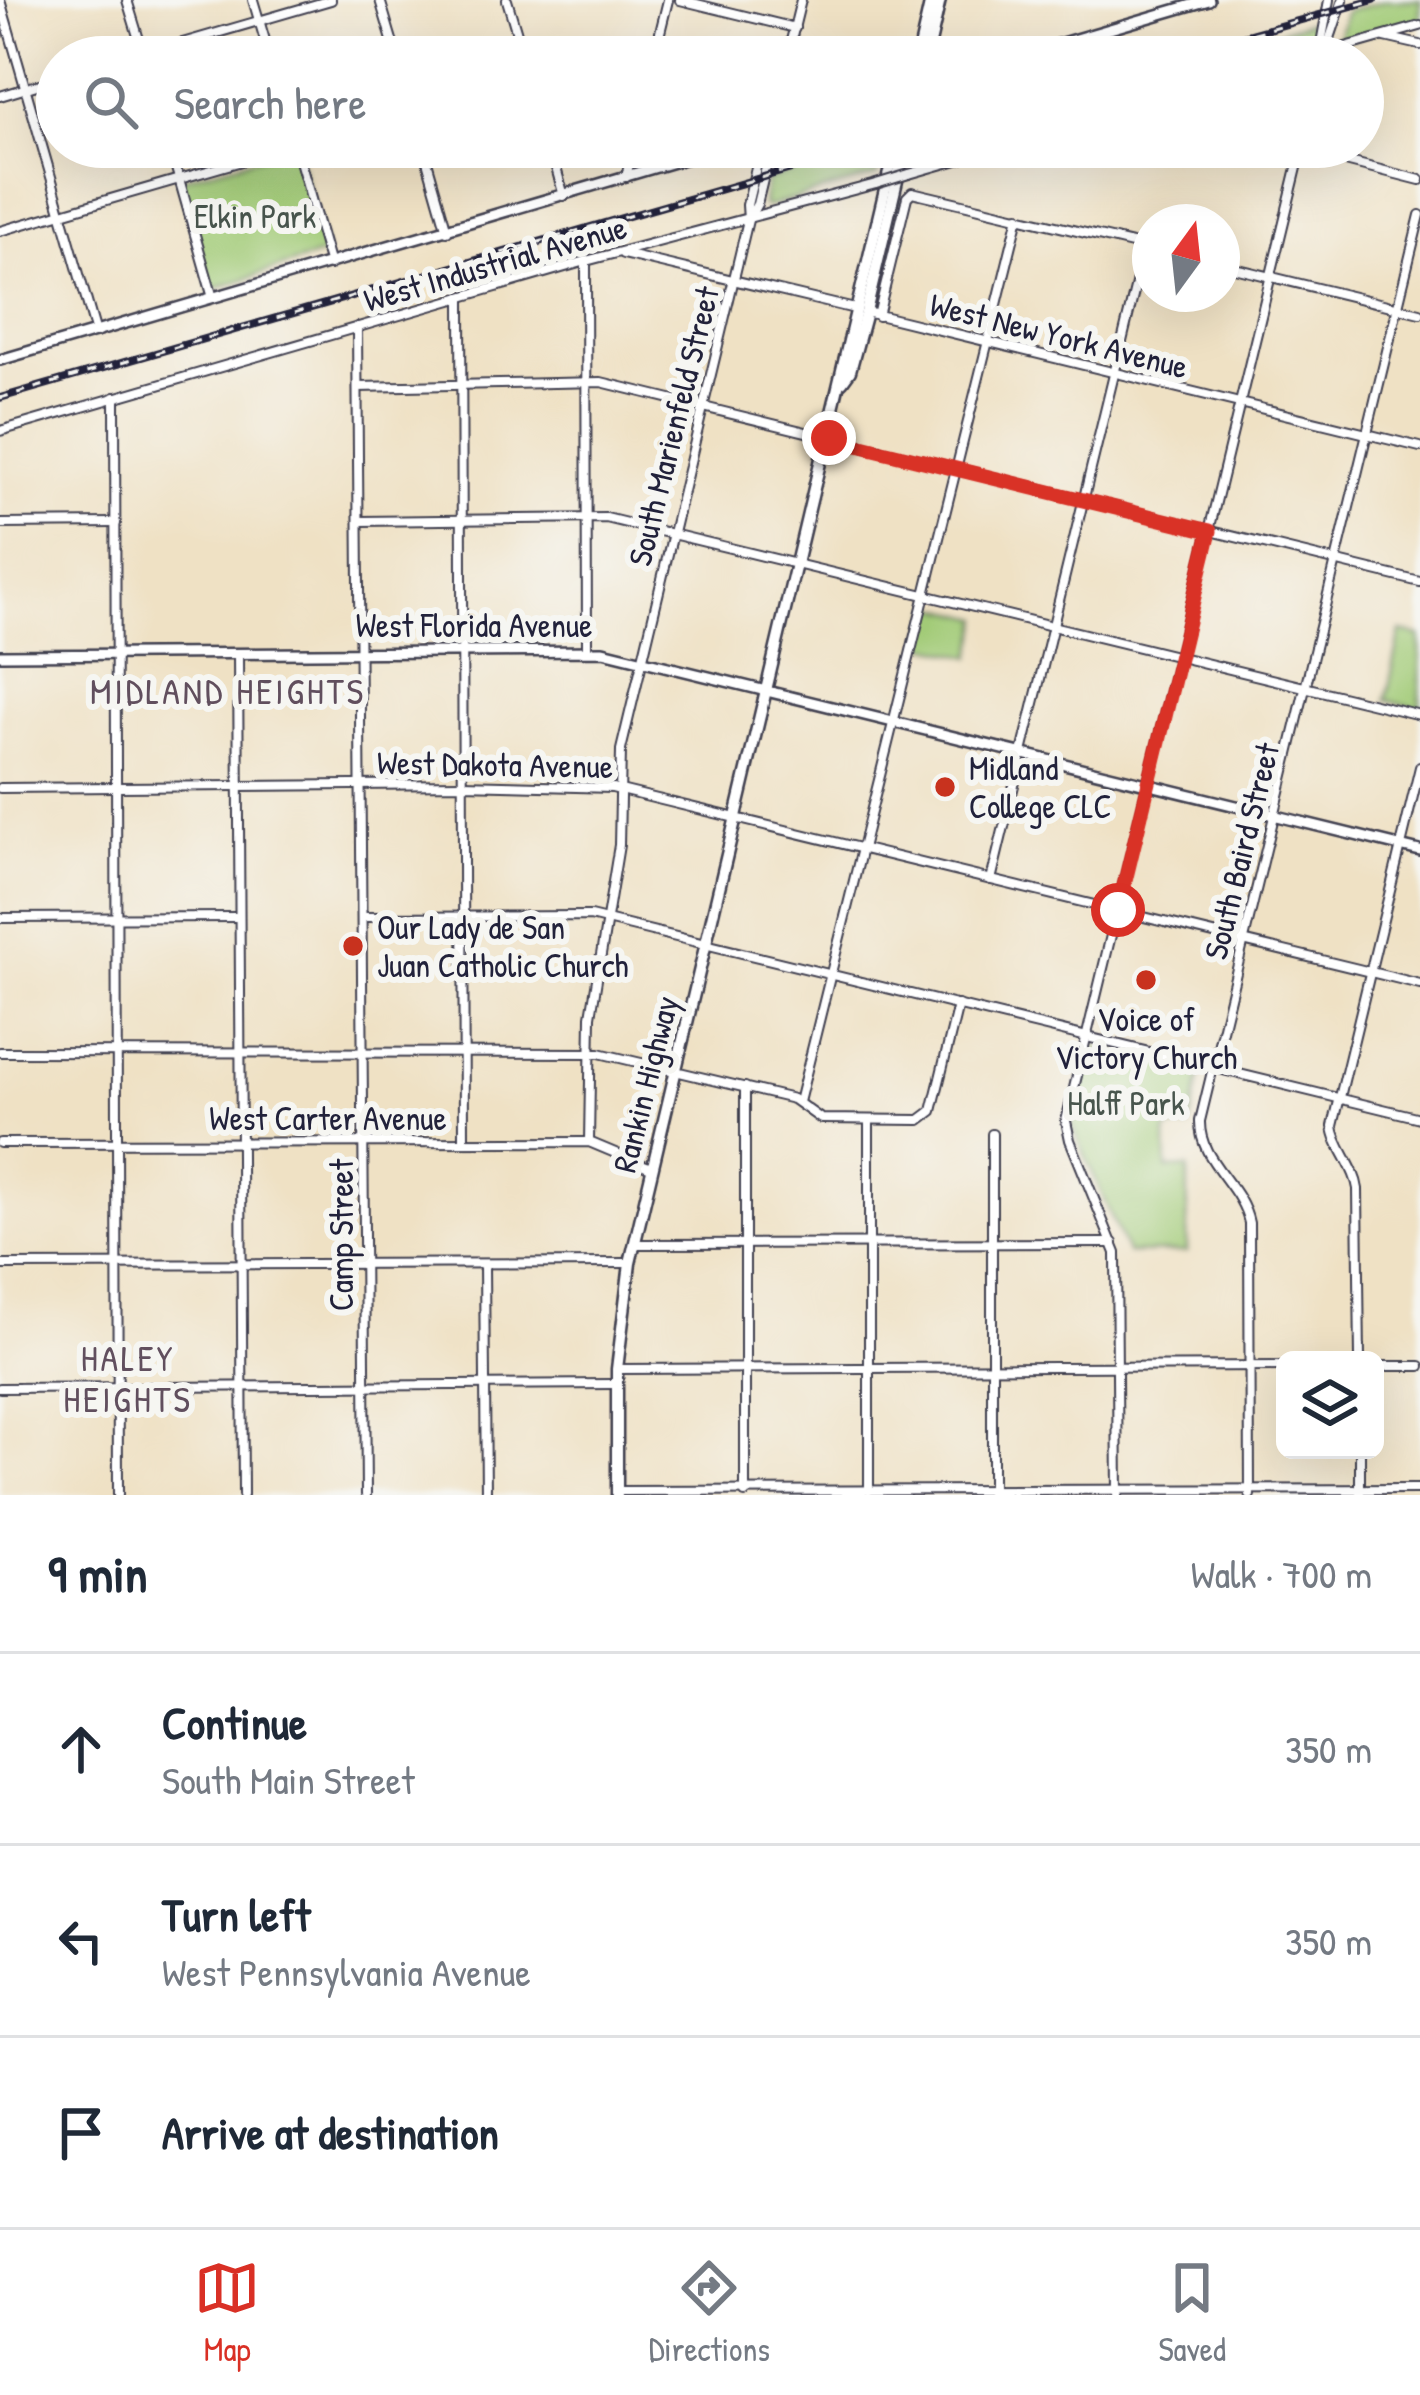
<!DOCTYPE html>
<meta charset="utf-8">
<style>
:root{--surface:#fff;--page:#f6f6f7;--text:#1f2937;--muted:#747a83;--line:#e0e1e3;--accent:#d93025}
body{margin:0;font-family:"Patrick Hand",sans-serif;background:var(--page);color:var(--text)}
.controls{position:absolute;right:36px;bottom:36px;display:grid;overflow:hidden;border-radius:18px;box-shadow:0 12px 48px #0002}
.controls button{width:108px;height:108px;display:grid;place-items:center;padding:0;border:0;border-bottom:3px solid var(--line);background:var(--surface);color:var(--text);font:60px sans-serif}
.compass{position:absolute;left:1132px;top:204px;width:108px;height:108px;border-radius:50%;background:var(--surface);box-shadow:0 12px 48px #0002;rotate:15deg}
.stop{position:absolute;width:36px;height:36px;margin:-27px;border:9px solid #d93025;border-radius:50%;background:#fff}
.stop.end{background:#d93025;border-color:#fff;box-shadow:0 3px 12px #0008}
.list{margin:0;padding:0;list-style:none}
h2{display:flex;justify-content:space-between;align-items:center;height:156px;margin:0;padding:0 48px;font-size:51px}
h2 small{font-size:39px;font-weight:400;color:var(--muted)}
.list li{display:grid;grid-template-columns:78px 1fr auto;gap:36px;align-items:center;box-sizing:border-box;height:192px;padding:0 48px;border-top:3px solid var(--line)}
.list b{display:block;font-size:45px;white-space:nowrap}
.list p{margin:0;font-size:39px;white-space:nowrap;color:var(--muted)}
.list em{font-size:39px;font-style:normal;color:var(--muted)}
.icon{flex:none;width:66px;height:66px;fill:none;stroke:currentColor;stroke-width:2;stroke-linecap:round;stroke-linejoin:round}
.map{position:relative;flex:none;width:1420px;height:1495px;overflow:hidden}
.search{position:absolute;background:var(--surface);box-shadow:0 12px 48px #0002;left:36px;right:36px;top:36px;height:132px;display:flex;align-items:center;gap:30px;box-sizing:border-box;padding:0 42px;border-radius:66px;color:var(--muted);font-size:45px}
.sheet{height:732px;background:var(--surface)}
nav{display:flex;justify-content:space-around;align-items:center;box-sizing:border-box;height:168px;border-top:3px solid var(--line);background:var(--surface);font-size:33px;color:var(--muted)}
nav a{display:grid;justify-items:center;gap:6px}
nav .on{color:var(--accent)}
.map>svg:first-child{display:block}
.green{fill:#a2cb77;stroke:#627659;stroke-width:3}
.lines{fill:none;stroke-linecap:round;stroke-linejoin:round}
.minor-casing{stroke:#413f50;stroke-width:12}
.major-casing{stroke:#413f50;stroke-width:14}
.highway-casing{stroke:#413f50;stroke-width:15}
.minor{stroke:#fff;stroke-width:8}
.major{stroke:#fff;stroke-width:9}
.highway{stroke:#fff;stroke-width:10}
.rail-casing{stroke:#22223b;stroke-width:8}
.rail{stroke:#f6f6f2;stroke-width:3;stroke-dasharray:9;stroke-linecap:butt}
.minor-bridge-casing{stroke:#413f50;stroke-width:12;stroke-linecap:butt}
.minor-bridge{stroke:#fff;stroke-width:8}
.route{stroke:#d93025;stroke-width:15}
.poi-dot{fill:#c8321e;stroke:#f6f6f2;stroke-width:4.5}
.labels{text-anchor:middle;stroke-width:12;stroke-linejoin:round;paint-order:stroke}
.park-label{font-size:33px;fill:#48554d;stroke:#f6f6f2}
.street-label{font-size:33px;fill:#22223b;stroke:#f6f6f2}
.poi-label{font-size:33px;fill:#22223b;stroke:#f6f6f2;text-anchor:start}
.neighbourhood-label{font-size:36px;letter-spacing:3px;fill:#614f5e;stroke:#f6f6f2}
</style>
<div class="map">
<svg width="1420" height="1495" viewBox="0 0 1420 1495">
<rect width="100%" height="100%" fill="#f6f6f2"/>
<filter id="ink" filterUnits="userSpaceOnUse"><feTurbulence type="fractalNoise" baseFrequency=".00833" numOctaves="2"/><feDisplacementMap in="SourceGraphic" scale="24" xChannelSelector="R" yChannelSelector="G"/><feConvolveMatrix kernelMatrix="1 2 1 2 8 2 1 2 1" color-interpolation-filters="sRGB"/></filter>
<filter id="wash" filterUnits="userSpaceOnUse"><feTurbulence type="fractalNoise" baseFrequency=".004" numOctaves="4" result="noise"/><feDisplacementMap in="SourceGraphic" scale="48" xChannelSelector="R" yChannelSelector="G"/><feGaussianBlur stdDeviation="2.7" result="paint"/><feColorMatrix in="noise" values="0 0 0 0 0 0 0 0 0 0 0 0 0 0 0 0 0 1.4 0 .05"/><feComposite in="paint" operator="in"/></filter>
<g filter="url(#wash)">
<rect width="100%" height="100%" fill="#efe1c4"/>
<g class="green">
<path d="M1386,0H1420V19L1341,41L1338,38L1345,12Z"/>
<path d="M1320,19L1311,49L1285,57H1191Z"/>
<path d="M296,147L326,253L211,290L179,179Z"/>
<path d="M883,147L877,175L767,207L763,205L766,180Z"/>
<path d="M933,606L981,618L972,657L921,645Z"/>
<path d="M1401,632L1420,636V708L1386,700Z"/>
<path d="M1091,1046L1201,1073L1189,1128L1166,1129L1167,1169L1188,1168L1187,1252L1127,1253L1072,1125Z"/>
</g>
</g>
<g filter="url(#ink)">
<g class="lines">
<defs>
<g id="minor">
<path d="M0,0L96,333"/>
<path d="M127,0L144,56"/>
<path d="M253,0L270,57"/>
<path d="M380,0L397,57"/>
<path d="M507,0L524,57"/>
<path d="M680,0L795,28"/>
<path d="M1385,37L1420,45"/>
<path d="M1324,51L1322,38L1329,0"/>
<path d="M1324,56L1343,0"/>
<path d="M134,57L331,0"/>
<path d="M654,57L668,0"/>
<path d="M787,57L801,0"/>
<path d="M1310,57L1420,26"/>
<path d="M0,96L57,79"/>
<path d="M170,147L213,298"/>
<path d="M296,147L330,265"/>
<path d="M423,147L447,231"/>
<path d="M550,147L564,196"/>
<path d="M1302,150L1420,180"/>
<path d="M909,174L1003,147"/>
<path d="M626,177L633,147"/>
<path d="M749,218L757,204L771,147"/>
<path d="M0,231L290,147"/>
<path d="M623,254L855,309"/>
<path d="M586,261L587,649"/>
<path d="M1222,265L1420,313"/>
<path d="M461,297L464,1141"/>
<path d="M866,312L1420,447"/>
<path d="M878,316L907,197L912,192L1149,248"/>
<path d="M357,327L366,1495"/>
<path d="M358,387L601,382L1420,582"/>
<path d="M115,397L118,1495"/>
<path d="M0,431L586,261L876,184"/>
<path d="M360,521L606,518L1420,715"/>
<path d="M0,524L116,523"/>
<path d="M238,653L243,1495"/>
<path d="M0,788L463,784L612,788L1420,984"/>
<path d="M991,880L1145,247"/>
<path d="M363,917L590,916L1420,1118"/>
<path d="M0,918L239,917"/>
<path d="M0,1052L599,1053L793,1099L821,1119L920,1120L932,1111L958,1005"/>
<path d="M745,1087V1493"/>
<path d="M799,1102L1019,216"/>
<path d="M992,1134V1492"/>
<path d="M589,1142L591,1016L619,845L621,750L748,220L747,205L761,147"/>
<path d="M0,1143L589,1142L651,1168"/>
<path d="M635,1244L1113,1243"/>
<path d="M484,1264L486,1495"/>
<path d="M0,1265L630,1263"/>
<path d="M1360,1360L1358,1189C1355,1166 1335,1147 1333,1126L1420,767"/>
<path d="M1375,1366H1420"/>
<path d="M617,1369L1285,1366"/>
<path d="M0,1388L616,1384"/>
<path d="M1360,1450V1495"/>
<path d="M617,1491L1420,1489"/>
<path d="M869,1491V1120"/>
<path d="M1118,1495L1116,1253L1070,1140L1066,1121L1302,147"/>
<path d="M1250,1495L1249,1223C1241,1184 1199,1162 1200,1121L1420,215"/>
</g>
<g id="major">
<path d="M1014,57L1209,0"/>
<path d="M0,360L725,147"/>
<path d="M0,655L603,651L1420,851"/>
</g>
<g id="highway">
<path d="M918,57L931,0"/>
<path d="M927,57L940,0"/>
<path d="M842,382L850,371L866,312L905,147"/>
<path d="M617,1495V1369L630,1263L895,147"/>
</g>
</defs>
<use href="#minor" class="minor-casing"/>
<use href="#major" class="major-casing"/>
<use href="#highway" class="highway-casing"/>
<use href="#minor" class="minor"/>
<use href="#major" class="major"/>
<use href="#highway" class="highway"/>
<defs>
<g id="rail">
<path d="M1166,57L1374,0"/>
<path d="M0,398L867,147"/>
</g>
</defs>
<use href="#rail" class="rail-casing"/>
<use href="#rail" class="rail"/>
<defs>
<path id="minor-bridge" d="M876,184L909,174"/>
</defs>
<use href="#minor-bridge" class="minor-bridge-casing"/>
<use href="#minor-bridge" class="minor-bridge"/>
</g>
</g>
<g class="lines" filter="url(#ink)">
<path class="route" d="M829,438L1210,531L1118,910"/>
</g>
<g class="poi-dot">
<circle cx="945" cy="787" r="12"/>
<circle cx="353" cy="946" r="12"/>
<circle cx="1146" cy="980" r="12"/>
</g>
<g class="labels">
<g class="park-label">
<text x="255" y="228">Elkin Park</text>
<text x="1126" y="1115">Halff Park</text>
</g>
<g class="street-label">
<text transform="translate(495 263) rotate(-16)" y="12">West Industrial Avenue</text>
<text transform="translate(1059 335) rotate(14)" y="12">West New York Avenue</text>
<text transform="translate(673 426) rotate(-76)" y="12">South Marienfeld Street</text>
<text x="474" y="637">West Florida Avenue</text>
<text transform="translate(495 764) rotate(1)" y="12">West Dakota Avenue</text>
<text transform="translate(1241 851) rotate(-76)" y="12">South Baird Street</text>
<text transform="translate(645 1084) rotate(-76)" y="12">Rankin Highway</text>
<text x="328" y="1130">West Carter Avenue</text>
<text transform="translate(341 1235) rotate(-90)" y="12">Camp Street</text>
</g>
<g class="poi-label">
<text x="969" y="780">Midland<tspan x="969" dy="38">College CLC</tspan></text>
<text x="377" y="939">Our Lady de San<tspan x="377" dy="38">Juan Catholic Church</tspan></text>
<text x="1146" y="1031" text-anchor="middle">Voice of<tspan x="1146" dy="38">Victory Church</tspan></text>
</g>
<g class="neighbourhood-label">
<text x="228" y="704">MIDLAND HEIGHTS</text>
<text x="128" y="1371">HALEY<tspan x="128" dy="41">HEIGHTS</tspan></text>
</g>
</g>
</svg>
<div class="controls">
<button><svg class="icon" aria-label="layers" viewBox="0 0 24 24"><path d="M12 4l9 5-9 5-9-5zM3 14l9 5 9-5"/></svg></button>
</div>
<svg class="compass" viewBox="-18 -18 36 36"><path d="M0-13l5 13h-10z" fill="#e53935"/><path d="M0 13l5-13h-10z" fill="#747a83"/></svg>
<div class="stop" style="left:1118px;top:910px"></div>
<div class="stop end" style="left:829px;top:438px"></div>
<div class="search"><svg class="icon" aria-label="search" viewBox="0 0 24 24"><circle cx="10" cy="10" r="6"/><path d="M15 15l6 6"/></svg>Search here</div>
</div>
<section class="sheet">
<h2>9 min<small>Walk · 700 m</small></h2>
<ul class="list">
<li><svg class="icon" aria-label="ahead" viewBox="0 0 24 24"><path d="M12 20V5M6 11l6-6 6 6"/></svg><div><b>Continue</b><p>South Main Street</p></div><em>350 m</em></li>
<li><svg class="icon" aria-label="left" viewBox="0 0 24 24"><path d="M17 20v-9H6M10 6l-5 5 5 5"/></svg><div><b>Turn left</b><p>West Pennsylvania Avenue</p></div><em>350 m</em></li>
<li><svg class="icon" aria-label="arrive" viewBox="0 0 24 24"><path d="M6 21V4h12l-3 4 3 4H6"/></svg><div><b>Arrive at destination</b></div></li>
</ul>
</section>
<nav>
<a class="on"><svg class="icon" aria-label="map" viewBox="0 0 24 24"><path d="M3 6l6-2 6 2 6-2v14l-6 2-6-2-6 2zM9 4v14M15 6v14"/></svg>Map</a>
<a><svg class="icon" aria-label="directions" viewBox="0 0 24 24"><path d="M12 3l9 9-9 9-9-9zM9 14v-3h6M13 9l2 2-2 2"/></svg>Directions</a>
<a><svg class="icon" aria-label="saved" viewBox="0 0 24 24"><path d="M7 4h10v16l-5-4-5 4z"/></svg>Saved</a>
</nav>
